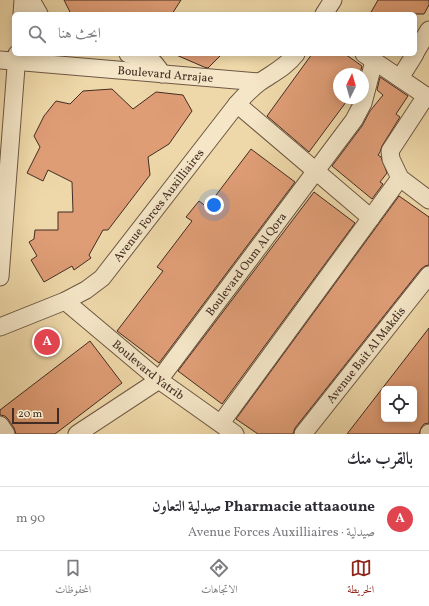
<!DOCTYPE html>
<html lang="ar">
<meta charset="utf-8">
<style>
:root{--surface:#fff;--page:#f2f2f3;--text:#2b2b33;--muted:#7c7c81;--line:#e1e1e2;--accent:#8f2418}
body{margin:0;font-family:Vollkorn,Amiri,serif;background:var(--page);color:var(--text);direction:rtl}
.controls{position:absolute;right:12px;bottom:12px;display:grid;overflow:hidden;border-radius:6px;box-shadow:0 2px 10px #0003}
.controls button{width:36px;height:36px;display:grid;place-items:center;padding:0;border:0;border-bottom:1px solid var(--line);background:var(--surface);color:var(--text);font:20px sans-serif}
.compass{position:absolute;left:333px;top:68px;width:36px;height:36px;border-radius:50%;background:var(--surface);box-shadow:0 2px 10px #0003;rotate:5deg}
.scale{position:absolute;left:12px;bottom:10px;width:47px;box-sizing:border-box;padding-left:4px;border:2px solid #432c23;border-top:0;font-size:11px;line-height:14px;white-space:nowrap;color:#432c23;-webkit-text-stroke:3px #f4e6c7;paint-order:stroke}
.you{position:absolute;left:214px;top:205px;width:14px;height:14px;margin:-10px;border:3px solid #fff;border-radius:50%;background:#1a73e8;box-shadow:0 0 0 6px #1a73e833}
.badge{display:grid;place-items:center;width:26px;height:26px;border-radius:50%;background:var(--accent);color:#fff;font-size:13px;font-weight:700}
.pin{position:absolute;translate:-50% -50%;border:2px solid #fff;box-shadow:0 1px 4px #0006}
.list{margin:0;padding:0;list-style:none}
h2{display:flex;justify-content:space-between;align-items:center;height:52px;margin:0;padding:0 16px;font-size:17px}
h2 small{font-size:13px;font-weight:400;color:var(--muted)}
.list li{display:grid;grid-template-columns:26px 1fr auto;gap:12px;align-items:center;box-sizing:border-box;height:64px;padding:0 16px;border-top:1px solid var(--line)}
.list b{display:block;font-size:15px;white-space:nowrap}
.list p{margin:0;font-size:13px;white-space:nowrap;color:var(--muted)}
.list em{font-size:13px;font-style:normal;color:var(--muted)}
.icon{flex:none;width:22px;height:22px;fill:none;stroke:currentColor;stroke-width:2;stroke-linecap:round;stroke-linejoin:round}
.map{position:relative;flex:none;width:429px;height:434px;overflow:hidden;direction:ltr}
.search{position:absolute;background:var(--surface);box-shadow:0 2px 10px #0003;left:12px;right:12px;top:12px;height:44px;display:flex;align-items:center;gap:10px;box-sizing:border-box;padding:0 14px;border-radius:6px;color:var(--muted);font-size:15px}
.sheet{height:116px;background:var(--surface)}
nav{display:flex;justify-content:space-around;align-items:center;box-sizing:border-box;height:56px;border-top:1px solid var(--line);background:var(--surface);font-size:11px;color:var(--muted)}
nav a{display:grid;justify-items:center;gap:2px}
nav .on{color:var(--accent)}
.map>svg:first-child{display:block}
.building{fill:#df9d76;stroke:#432c23;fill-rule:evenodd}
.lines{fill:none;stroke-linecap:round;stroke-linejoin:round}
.minor-casing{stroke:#6e5744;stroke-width:19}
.minor{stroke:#f4e6c7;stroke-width:17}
.labels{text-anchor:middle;stroke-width:3;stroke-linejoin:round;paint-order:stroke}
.street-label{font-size:12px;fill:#432c23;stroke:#f4e6c7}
</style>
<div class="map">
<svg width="429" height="434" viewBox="0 0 429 434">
<rect width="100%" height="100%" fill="#eed8a9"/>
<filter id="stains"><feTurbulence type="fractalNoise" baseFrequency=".005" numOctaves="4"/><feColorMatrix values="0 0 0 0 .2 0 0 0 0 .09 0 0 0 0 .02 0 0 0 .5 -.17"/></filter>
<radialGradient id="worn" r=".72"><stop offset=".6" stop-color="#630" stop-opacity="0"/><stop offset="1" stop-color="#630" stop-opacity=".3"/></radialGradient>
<g class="building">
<path d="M64,0H181L172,14H71Z"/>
<path d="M378,0H429V5L424,14H370Z"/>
<path d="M174,54H222L208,68L204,67Z"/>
<path d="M312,54H345L362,66L360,74H339V98H349L309,152L267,116Z"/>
<path d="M380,77L408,96L396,114L400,117L382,146L380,152L378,155L381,157L387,173L380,182L383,184L372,199L332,166L362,126L370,111L383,95L377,90Z"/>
<path d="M112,89L133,109L156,92L183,95L192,111L169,144L148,157L150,175L108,230H103L89,255L91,258L74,270L72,266L44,282L31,260L37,256L29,242L34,239L35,230H58V212H73L72,182L48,170L43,181L27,173L40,147L34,136L44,116L56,101L70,104L83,91Z"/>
<path d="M251,149L295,182L159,363L117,331L163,271L157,267L192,221L186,217L199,201L207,207Z"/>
<path d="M314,192L355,223L222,404L178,371Z"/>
<path d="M399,196L429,217V265L425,266L421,269L295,428L293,434H258L236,419Z"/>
<path d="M429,328V423L424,424L421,428L419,434H347ZM384,389H414V419H384Z"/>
<path d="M90,341L122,383L55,434H16L14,428L8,419L5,416L0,415V410Z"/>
</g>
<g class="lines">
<defs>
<g id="minor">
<path d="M31,0L39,14"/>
<path d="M22,14L23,0"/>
<path d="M324,14L333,0"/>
<path d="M415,53L429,30"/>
<path d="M128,54C148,57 151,56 162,74"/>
<path d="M364,54L429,98"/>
<path id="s1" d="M0,60L259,82"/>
<path d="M400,78L415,54"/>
<path d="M426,96L390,151L391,159L400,178L429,200"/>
<path d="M237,104L371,218"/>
<path d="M0,277L17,54"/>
<path id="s2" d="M65,301L159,380L235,434"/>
<path id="s3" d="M0,327L65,301L86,290L102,278L237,104C244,96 252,88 260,82C273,73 286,67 296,54"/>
<path d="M221,423L400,178"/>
<path d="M0,425L6,434"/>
<path id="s4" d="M77,434L159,380L354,120L363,103L374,61"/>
<path id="s5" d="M303,434L429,275"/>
<path d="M429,434V433"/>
</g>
</defs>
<use href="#minor" class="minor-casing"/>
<use href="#minor" class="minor"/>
</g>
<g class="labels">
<g class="street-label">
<text dy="4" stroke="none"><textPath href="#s1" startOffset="166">Boulevard Arrajae</textPath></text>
<text dy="4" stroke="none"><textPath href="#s3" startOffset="206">Avenue Forces Auxilliaires</textPath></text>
<text dy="4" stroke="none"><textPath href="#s4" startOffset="243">Boulevard Oum Al Qora</textPath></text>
<text dy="4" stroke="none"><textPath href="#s5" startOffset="101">Avenue Bait Al Makdis</textPath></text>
<text dy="4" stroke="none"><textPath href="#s2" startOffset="108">Boulevard Yatrib</textPath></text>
</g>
</g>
<rect width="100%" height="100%" filter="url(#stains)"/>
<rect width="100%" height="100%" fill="url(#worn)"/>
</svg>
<div class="controls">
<button><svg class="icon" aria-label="locate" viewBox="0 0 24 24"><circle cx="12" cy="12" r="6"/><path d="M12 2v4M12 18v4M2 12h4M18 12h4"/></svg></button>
</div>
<svg class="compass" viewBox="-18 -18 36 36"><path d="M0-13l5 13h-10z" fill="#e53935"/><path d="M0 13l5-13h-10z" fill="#7c7c81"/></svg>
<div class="scale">20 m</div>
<div class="you"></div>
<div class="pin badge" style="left:47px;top:342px;background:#e0444e">A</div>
<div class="search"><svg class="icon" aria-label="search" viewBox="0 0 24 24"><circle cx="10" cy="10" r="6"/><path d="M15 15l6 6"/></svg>ابحث هنا</div>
</div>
<section class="sheet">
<h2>بالقرب منك<small></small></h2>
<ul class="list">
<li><span class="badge" style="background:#e0444e">A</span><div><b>Pharmacie attaaoune صيدلية التعاون</b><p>صيدلية · Avenue Forces Auxilliaires</p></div><em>90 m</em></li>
</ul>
</section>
<nav>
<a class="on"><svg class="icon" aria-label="map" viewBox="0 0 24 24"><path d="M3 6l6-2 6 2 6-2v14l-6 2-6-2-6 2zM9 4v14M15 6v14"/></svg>الخريطة</a>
<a><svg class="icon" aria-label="directions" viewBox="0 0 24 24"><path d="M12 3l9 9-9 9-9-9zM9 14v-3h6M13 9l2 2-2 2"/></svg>الاتجاهات</a>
<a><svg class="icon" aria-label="saved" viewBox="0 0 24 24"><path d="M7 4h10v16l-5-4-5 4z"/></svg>المحفوظات</a>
</nav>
